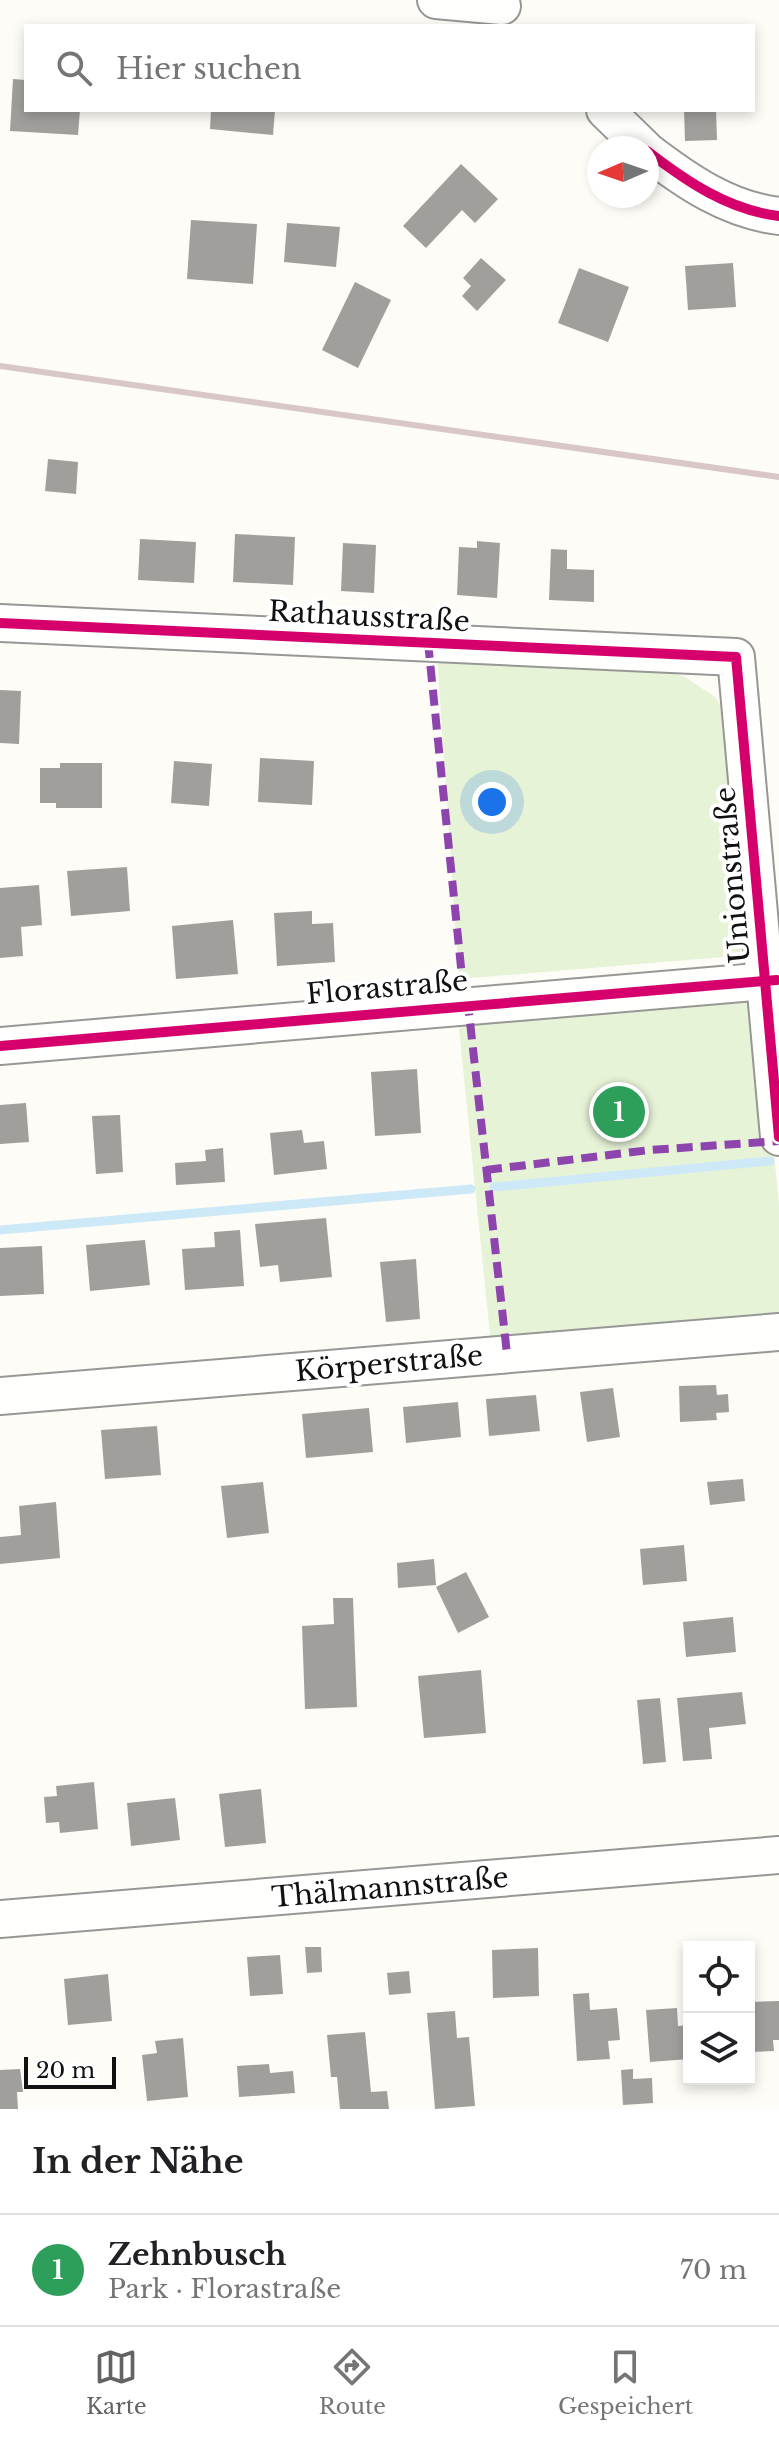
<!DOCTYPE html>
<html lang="de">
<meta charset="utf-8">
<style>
:root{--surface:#fff;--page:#f6f6f6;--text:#202124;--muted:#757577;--line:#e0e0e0;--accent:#646362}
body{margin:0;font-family:"Libre Baskerville",serif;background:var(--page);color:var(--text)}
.controls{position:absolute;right:24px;bottom:24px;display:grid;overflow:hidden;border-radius:0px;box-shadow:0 4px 12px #0003}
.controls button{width:72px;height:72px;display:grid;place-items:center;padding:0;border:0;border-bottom:2px solid var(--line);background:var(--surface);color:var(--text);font:40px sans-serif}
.compass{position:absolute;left:587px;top:136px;width:72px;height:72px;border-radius:50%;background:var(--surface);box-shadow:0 4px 12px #0003;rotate:268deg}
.scale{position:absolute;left:24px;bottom:20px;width:92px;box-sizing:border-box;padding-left:8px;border:4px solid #111;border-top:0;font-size:22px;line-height:28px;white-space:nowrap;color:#111;-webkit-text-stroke:6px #fff;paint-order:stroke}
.you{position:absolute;left:492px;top:802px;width:28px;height:28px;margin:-20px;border:6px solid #fff;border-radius:50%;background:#1a73e8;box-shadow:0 0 0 12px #1a73e833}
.badge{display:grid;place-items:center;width:52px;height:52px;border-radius:50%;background:var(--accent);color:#fff;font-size:26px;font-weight:700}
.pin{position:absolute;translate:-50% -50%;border:4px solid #fff;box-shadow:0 2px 8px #0006}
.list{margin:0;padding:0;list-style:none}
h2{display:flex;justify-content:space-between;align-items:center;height:104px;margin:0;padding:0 32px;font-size:34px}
h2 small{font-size:26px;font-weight:400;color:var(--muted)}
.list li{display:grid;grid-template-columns:52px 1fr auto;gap:24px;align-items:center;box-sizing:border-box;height:112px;padding:0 32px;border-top:2px solid var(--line)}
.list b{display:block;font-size:30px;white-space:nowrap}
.list p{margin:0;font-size:26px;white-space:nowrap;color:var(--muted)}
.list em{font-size:26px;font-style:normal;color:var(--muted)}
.icon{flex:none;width:44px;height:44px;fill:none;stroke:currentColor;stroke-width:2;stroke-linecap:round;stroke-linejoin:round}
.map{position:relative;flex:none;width:779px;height:2109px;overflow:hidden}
.search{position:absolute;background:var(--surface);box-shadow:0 4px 12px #0003;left:24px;right:24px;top:24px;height:88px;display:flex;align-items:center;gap:20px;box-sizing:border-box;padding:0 28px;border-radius:0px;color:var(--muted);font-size:30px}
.sheet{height:216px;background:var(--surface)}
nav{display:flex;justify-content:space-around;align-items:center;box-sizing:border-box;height:112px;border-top:2px solid var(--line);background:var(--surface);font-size:22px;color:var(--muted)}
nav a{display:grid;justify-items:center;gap:4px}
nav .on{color:var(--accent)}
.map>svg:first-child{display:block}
.park{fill:#e7f3d7}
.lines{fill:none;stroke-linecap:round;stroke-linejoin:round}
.stream{stroke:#cde8f7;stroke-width:9}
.building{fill:#a19f9c}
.minor-casing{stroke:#979795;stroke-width:40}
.minor{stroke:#fffffe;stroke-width:36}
.rail{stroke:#d9c6c7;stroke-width:6}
.quiet{stroke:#8e44ad;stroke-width:8;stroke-dasharray:16 8;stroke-linecap:butt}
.cycleway-casing{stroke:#fff;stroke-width:15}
.cycleway{stroke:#d6006c;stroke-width:10}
.labels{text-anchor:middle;stroke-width:8;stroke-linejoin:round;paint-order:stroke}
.street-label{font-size:28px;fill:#111;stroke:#fff}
</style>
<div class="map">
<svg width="779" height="2109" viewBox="0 0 779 2109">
<rect width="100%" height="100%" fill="#fdfcf7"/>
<g class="park">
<path d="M437,656L644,661L685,677L715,697L743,736L759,954L459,979Z"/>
<path d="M758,989L779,1205V1317L491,1345L458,1019Z"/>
</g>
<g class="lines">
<g class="stream">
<path d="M494,1187L770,1161"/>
<path d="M0,1230L471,1189"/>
</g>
</g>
<g class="building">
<path d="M13,79L26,80V110H80L78,135L10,131Z"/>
<path d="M211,110H275L273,135L210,129Z"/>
<path d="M684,110H716L717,140L685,141Z"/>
<path d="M461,164L498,199L475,223L462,210L426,248L403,226Z"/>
<path d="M191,220L257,224L253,284L187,279Z"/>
<path d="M287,223L340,227L336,267L284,262Z"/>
<path d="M481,258L506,280L477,311L462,296L471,286L463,278Z"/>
<path d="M733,263L736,307L688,310L685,266Z"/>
<path d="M579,268L629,287L608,342L558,323Z"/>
<path d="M355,282L391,300L358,368L322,350Z"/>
<path d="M48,459L78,462L76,494L45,491Z"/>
<path d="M235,534L295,537L293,585L233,582Z"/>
<path d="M140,539L196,542L194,583L138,580Z"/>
<path d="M477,541L500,543L497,598L457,595L459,547L477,548Z"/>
<path d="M343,543L376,545L374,593L341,591Z"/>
<path d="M551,549L567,550V569L594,570V602L549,600Z"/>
<path d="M0,690L21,691L19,744L0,743Z"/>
<path d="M260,758L314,761L312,805L258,802Z"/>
<path d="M174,761L212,764L209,806L171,803Z"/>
<path d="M60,763H102V808H56V803H40V768H60Z"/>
<path d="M127,867L130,911L71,916L67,871Z"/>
<path d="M39,885L42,925L21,927L23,956L0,958V888Z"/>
<path d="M312,911V924L333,923L335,962L277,966L274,913Z"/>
<path d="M233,920L238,974L176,979L172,926Z"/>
<path d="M417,1069L421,1133L375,1136L371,1072Z"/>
<path d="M26,1103L29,1142L0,1144V1105Z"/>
<path d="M120,1115L123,1172L96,1174L92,1116Z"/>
<path d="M302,1130L304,1143L324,1141L327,1169L274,1175L270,1133Z"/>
<path d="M223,1148L225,1182L176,1185L175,1163L206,1161L205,1150Z"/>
<path d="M326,1218L332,1277L280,1282L278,1265L260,1267L255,1224Z"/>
<path d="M240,1230L244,1286L185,1290L182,1249L215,1247L214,1232Z"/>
<path d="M145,1240L150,1285L90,1291L86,1245Z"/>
<path d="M42,1246L44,1294L0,1296V1248Z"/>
<path d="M416,1259L420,1319L386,1322L380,1262Z"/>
<path d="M716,1385L717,1395L728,1394L729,1412L716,1413L717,1420L680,1422L679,1386Z"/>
<path d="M613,1388L620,1437L587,1442L580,1392Z"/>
<path d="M536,1395L540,1431L489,1436L486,1399Z"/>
<path d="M458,1402L461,1437L406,1443L403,1407Z"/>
<path d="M369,1408L373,1452L306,1458L302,1414Z"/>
<path d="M157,1426L161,1475L105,1479L101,1430Z"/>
<path d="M743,1479L745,1501L710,1505L707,1482Z"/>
<path d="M263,1482L269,1533L227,1538L221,1486Z"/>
<path d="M56,1502L60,1558L0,1564V1537L21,1535L19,1506Z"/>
<path d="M684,1545L687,1581L643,1585L640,1549Z"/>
<path d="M434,1559L436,1585L398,1588L397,1563Z"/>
<path d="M466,1572L489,1617L458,1633L436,1587Z"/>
<path d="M333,1598H353L357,1707L305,1709L302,1626L334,1624Z"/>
<path d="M733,1617L736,1652L686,1657L683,1622Z"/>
<path d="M481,1670L486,1733L424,1738L418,1676Z"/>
<path d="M742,1692L746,1724L709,1728L712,1759L683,1761L677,1698Z"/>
<path d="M660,1698L666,1762L643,1764L637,1700Z"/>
<path d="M94,1782L98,1829L60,1833L59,1822L46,1823L44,1797L57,1796L56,1786Z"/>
<path d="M261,1789L266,1843L225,1847L219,1794Z"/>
<path d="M175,1798L180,1840L131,1846L127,1803Z"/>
<path d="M305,1947H321L322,1972L307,1973Z"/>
<path d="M538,1948L539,1996L493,1998L492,1950Z"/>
<path d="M280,1955L283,1994L250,1996L247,1957Z"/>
<path d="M409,1971L411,1993L389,1995L387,1973Z"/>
<path d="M108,1974L112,2021L68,2025L64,1979Z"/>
<path d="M589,1993L590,2010L617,2008L620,2040L608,2041L610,2059L577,2061L573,1994Z"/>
<path d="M779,2001V2040H773L774,2051L749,2052V2002Z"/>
<path d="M677,2008L678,2026L689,2025V2059L650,2062L646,2010Z"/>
<path d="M455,2011L457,2038L469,2037L475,2106L435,2109L427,2013Z"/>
<path d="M365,2032L371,2092L387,2091L389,2109H340L337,2077H331L327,2035Z"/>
<path d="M183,2038L188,2097L147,2101L142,2055L157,2053L155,2041Z"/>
<path d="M269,2064L270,2073L293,2071L295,2093L239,2097L237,2066Z"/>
<path d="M20,2069L23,2092H17L18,2109H0V2070Z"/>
<path d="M633,2069V2079L652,2078L653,2103L623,2105L621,2070Z"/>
</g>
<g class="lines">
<defs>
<g id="minor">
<path d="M436,0L502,6"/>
<path d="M605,110L644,148"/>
<path d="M647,151C686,181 728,210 779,216"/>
<path d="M0,623L736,657L779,1137"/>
<path d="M0,1046L779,980"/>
<path d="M0,1396L779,1332"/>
<path d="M0,1919L779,1855"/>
</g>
</defs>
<use href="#minor" class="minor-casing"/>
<use href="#minor" class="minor"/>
<path class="rail" d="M0,366L779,477"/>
<g class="quiet">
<path d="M428,642L462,977L468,1004L507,1354"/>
<path d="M486,1170L650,1150L779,1141"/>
</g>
<defs>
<g id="cycleway">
<path d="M647,151C686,181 728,210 779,216"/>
<path d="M0,623L736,657L779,1137"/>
<path d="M0,1046L777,980"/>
</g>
</defs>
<use href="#cycleway" class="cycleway-casing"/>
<use href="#cycleway" class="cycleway"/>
</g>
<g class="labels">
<g class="street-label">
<text transform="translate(369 616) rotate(3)" y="10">Rathausstraße</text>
<text transform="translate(732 875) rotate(-95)" y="10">Unionstraße</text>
<text transform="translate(387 987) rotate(-5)" y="10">Florastraße</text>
<text transform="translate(389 1363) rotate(-5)" y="10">Körperstraße</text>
<text transform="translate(390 1887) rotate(-5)" y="10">Thälmannstraße</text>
</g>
</g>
</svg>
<div class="controls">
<button><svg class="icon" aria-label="locate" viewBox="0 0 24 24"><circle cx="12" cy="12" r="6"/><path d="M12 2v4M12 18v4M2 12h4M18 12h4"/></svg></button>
<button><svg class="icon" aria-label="layers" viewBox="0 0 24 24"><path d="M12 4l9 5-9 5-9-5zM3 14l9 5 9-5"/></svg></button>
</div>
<svg class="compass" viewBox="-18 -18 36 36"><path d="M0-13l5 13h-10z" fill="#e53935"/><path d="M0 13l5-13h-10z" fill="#757577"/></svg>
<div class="scale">20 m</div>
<div class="you"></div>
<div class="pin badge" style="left:619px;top:1112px;background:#2e9e5b">1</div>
<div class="search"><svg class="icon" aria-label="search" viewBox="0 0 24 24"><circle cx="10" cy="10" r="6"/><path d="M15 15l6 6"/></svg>Hier suchen</div>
</div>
<section class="sheet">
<h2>In der Nähe<small></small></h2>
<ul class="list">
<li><span class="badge" style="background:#2e9e5b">1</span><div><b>Zehnbusch</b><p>Park · Florastraße</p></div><em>70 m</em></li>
</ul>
</section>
<nav>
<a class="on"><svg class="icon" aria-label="map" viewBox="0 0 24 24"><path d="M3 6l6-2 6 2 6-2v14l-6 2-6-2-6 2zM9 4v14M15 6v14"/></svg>Karte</a>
<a><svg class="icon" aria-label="directions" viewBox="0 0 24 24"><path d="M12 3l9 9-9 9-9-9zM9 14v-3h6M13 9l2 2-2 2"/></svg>Route</a>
<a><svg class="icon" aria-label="saved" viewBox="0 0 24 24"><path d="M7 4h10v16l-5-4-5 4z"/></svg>Gespeichert</a>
</nav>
